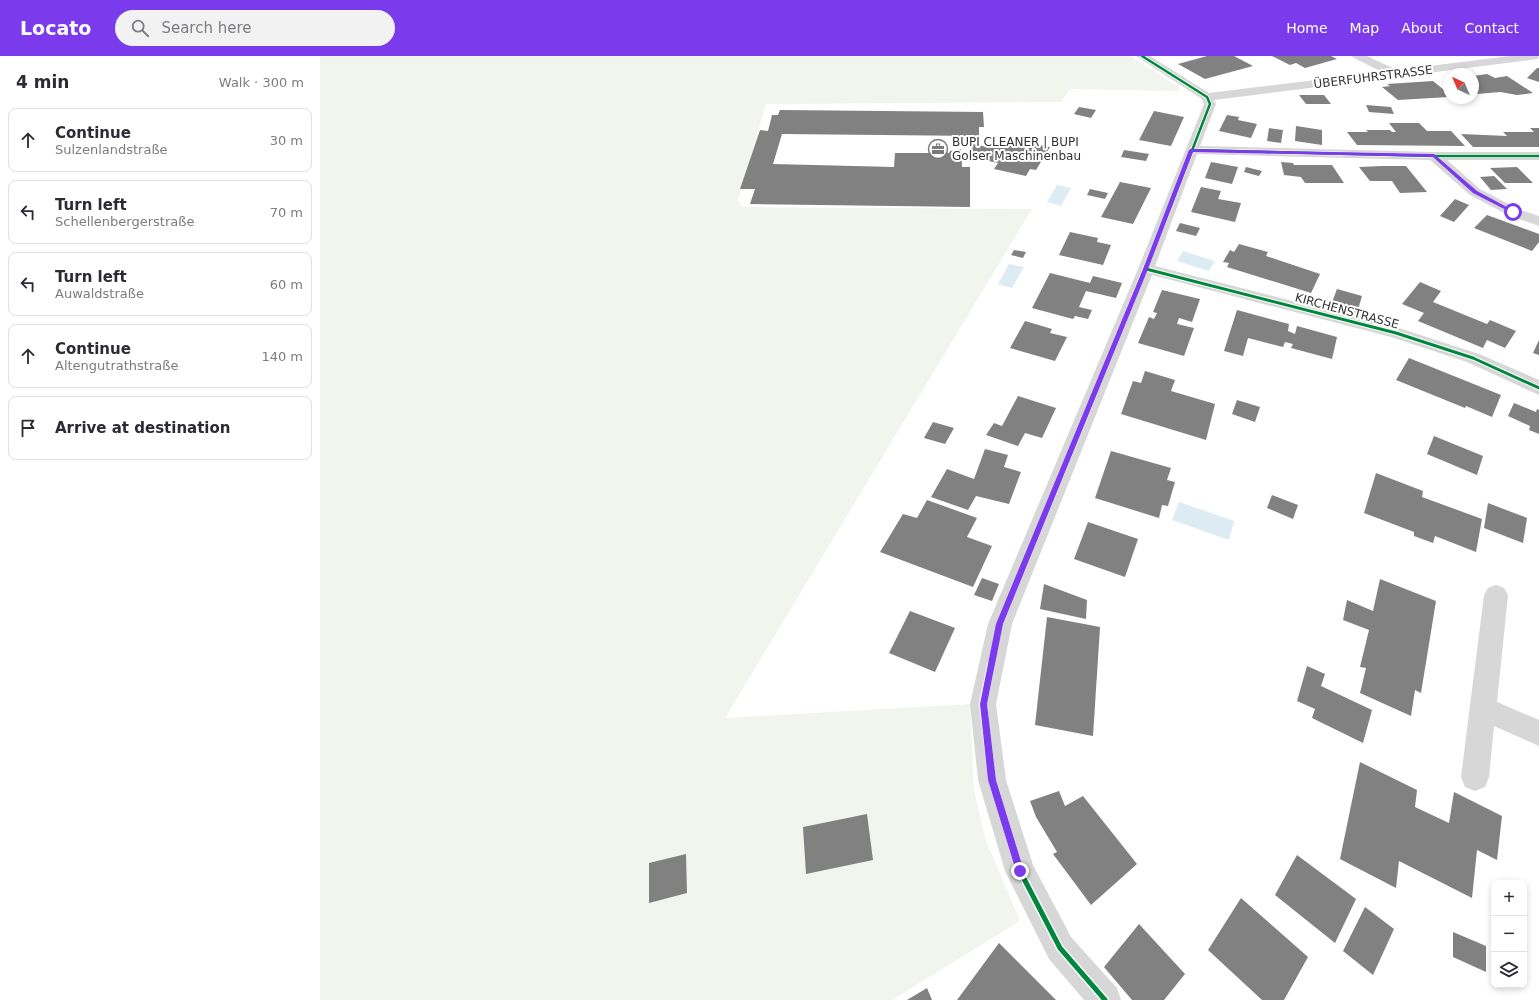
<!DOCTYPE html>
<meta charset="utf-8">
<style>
:root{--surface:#fff;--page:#f2f2f3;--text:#2b2b33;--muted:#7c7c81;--line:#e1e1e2;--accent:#7c3aed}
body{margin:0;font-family:"DejaVu Sans",sans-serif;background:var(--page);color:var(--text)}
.controls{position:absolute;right:12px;bottom:12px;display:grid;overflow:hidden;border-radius:8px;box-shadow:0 2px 6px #0003}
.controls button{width:36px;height:36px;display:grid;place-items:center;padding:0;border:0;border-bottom:1px solid var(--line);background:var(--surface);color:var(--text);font:20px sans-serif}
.compass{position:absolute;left:1123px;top:12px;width:36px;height:36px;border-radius:50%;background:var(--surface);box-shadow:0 2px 6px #0003;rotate:316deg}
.stop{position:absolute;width:12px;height:12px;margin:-9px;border:3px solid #7c3aed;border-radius:50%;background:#fff}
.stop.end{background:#7c3aed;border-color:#fff;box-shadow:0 1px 4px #0008}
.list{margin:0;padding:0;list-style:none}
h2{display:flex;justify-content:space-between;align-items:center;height:52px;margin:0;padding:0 16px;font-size:17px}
h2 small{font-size:13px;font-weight:400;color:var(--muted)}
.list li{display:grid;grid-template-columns:26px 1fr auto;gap:12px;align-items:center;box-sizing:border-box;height:64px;margin:0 8px 8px;padding:0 8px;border:1px solid var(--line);border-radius:8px}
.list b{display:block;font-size:15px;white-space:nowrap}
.list p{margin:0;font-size:13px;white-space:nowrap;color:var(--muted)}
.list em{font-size:13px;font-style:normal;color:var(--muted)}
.icon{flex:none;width:22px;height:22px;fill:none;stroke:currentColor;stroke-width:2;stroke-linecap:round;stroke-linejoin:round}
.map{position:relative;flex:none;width:1219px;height:944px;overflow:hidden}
header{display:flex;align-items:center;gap:24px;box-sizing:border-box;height:56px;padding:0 20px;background:var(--accent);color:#fff}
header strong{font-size:19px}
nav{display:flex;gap:22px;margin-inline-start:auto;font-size:14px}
.search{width:280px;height:36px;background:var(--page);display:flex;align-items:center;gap:10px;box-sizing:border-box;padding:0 14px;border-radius:22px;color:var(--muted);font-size:15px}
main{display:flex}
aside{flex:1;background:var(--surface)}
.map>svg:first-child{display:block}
.green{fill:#f1f5ed}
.water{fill:#ddebf3}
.building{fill:#818181}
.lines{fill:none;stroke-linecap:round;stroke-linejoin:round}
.minor{fill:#d7d7d7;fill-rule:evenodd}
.cycleway-far3-casing{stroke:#fff;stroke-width:4}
.cycleway-far2-casing{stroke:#fff;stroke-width:5}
.cycleway-far1-casing{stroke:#fff;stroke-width:6}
.cycleway-casing{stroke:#fff;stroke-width:8}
.cycleway-far3{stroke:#00873e;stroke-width:2.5}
.cycleway-far2{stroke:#00873e;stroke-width:3}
.cycleway-far1{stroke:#00873e;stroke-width:4}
.cycleway{stroke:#00873e;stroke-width:5}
.route{fill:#7c3aed}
.labels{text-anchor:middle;stroke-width:4;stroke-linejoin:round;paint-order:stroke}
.far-street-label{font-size:12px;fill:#333;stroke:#fff}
.far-poi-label{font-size:12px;fill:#333;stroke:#fff;text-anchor:start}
</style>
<header>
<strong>Locato</strong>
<div class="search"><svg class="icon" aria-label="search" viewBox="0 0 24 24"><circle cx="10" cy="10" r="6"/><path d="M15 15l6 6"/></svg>Search here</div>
<nav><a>Home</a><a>Map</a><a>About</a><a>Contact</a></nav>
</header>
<main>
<aside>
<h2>4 min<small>Walk · 300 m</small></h2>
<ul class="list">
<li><svg class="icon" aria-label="ahead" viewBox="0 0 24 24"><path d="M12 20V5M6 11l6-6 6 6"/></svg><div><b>Continue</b><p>Sulzenlandstraße</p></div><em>30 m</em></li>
<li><svg class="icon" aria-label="left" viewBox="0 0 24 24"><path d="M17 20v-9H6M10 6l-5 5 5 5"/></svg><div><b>Turn left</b><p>Schellenbergerstraße</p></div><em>70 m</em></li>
<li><svg class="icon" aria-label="left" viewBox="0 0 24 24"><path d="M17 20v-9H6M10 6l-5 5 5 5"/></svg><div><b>Turn left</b><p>Auwaldstraße</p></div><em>60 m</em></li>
<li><svg class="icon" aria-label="ahead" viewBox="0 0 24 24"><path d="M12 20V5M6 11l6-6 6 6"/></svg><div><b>Continue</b><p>Altengutrathstraße</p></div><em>140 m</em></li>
<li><svg class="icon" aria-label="arrive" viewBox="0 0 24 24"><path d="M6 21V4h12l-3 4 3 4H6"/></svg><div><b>Arrive at destination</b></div></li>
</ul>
</aside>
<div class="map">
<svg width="1219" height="944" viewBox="0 0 1219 944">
<rect width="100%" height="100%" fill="#fff"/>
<path class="green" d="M0,0H810L860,32L858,35L750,33L741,46L446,48L418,144L423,151L712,153L405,662L650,648L654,735L666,785L700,865L572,944H0Z"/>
<g class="water">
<path d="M737,129L751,132L741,150L727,146Z"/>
<path d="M863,195L895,205L889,215L857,205Z"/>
<path d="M689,208L704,211L692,232L678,228Z"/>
<path d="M859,446L914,465L909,484L852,464Z"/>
</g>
<g class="building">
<path d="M887,0H914L933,10L885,23L858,8Z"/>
<path d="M952,0H1011L1017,3L985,12L976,7L970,9Z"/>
<path d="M1217,12H1219V26L1207,22Z"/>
<path d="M1167,18L1175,22L1187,20L1213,37L1197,39L1180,36L1157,38L1153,35V20Z"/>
<path d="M1113,25L1129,38V41L1078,44L1062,31L1070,30L1067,28Z"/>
<path d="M979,39H1004L1011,48H986Z"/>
<path d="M1046,49L1071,51L1074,58L1049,56Z"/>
<path d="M759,51L776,54L771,62L754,58Z"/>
<path d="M460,54L663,56L664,71H659V80L462,78L453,108L574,111L575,97H629L630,95L641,93L642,111H650V151L430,148L435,133H420L440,74L448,75L452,59H458Z"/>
<path d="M834,55L864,61L851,90L819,84Z"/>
<path d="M907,59L919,61L918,64L937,68L931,82L899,75Z"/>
<path d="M1069,67H1099L1107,75H1131L1145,90L1037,89L1027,76H1048L1046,74H1070L1072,76H1076Z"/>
<path d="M976,70L1002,74V89L975,85Z"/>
<path d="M949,72L963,74L961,87L947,85Z"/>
<path d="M1210,72H1219V91H1153L1141,78L1187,80L1183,76H1214Z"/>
<path d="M693,84L730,91L716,114L710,113L706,120L674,113L678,107L645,100L653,88L672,92L674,88L688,91Z"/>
<path d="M804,94L829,98L826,105L801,101Z"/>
<path d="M891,106L918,111L912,128L885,122Z"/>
<path d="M961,106L973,107L974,109H1012L1024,127H985L981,121L964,119Z"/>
<path d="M1062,110H1086L1107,136L1080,137L1072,125H1050L1039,111Z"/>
<path d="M926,111L942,115L939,120L924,116Z"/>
<path d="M1197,111L1213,127H1185L1170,112Z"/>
<path d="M1174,120L1187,133L1171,134L1160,121Z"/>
<path d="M800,126L831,132L813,168L781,161Z"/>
<path d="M881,131L901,135L898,143L921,147L915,166L871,156Z"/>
<path d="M770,133L788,137L785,143L767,139Z"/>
<path d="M1135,143L1149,149L1134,166L1120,160Z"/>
<path d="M1167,159L1219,178V186L1212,195L1154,172Z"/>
<path d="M860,167L880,172L876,180L856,175Z"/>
<path d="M750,176L778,182L777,186L791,189L783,209L739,199Z"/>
<path d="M919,188L948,196L946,200L1000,218L991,237L907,211L909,207L903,206L910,194L914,196Z"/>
<path d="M694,194L706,196L703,202L691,199Z"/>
<path d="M730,217L770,227L773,220L802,227L796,242L766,235L759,251L772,254L768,263L755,260L753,263L712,252Z"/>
<path d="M1100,226L1121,235L1113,246L1167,268L1170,264L1196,275L1185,292L1167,284L1163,292L1098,265L1104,257L1082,248Z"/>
<path d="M1017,233L1042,240L1037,257L1011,249Z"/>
<path d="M842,234L880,243L872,266L859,262L857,268L874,272L864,300L818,287L829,261L834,263L837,257L833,256Z"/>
<path d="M917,254L969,268L968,275L975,278L977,270L1017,281L1012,303L971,292L973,288L965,286L963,291L928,282L923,300L904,295Z"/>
<path d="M705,265L732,273L730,277L747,281L735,305L690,292Z"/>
<path d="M1219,284V299L1213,297Z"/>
<path d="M1089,302L1181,339L1172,361L1146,350L1145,352L1076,324Z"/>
<path d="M825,315L855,324L851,335L895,348L886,384L801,358L813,325L821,327Z"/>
<path d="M698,340L736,352L722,382L705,377L698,390L666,379L674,367L682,370Z"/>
<path d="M917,344L940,351L935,366L912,358Z"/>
<path d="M1194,347L1216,356L1217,353L1219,354V378L1209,374L1210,370L1188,360Z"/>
<path d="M613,366L634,372L625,388L604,382Z"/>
<path d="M1114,380L1163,400L1157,419L1107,398Z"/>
<path d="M665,393L688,399L684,411L701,416L689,448L656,440L648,454L611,441L627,413L654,423Z"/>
<path d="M791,395L851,412L847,424L855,426L848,450L842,449L839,462L775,442Z"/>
<path d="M1056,417L1103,435L1102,441L1162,463L1156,496L1115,480L1113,487L1094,480V476L1044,457Z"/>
<path d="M952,439L978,449L973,463L947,452Z"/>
<path d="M607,444L657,462L647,481L672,490L653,531L560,496L583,458L597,462Z"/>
<path d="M1168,447L1207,462L1203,487L1164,472Z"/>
<path d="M768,466L818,483L805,521L754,503Z"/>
<path d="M662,522L679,528L672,545L654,539Z"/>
<path d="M1060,523L1116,545L1101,637L1095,634L1091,660L1040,637L1046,612L1040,611L1049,574L1023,564L1027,544L1053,555Z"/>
<path d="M724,528L767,544L766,563L720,553Z"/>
<path d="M590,555L635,572L615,616L569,597Z"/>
<path d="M727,561L780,571L773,680L715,669Z"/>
<path d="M987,610L1005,618L1001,630L1052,654L1043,687L992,662L995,653L977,645Z"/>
<path d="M1040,706L1097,734L1095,751L1129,767L1134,736L1182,760L1177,804L1157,794L1152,842L1079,805L1076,832L1020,803Z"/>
<path d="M739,735L745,750L763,740L817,808L771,849L733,798L737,796L716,761L710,745Z"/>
<path d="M547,758L553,804L486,818L483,771Z"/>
<path d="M366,798L367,837L329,847V807Z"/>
<path d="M977,799L1036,843L1015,887L955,839Z"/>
<path d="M921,842L988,901L964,944H942L888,894Z"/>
<path d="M1045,851L1074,873L1053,919L1023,895Z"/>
<path d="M819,868L865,918L844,944H812L784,911Z"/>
<path d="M1133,876L1166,890V916L1133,901Z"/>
<path d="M679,887L736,944H637Z"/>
<path d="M607,932L612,944H587Z"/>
</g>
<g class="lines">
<g class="minor">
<path d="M816,0H830L889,37L1062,16L1034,2L1032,0H1047L1077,14L1190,0H1219L1218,3L894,44L896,48L880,90L1114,96H1219V104H1127L1160,133L1198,153L1219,160V170L1188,159L1150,139L1110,104L877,98L835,210L1082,273L1159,298L1219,324V339L1147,306L1071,281L832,219L692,568L676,648L686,724L713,809L751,881L797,932L801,944H764L729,903L685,815L658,724L650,648L668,568L818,213L884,48L882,43Z"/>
<path d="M1176,529L1184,532L1188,539L1177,646L1219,664V690L1174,670L1169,721L1165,731L1155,735L1145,731L1141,721L1164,539L1168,532Z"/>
</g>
<defs>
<g id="cycleway-far3">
<path d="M822,0L887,41L890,48L849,154"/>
<path d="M871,94L1114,100H1219"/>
</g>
<g id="cycleway-far2">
<path d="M826,213L1076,277L1153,302L1219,332"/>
<path d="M769,352L849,153"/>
</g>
<path id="cycleway-far1" d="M671,610L680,568L769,351"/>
<path id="cycleway" d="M671,609L663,648L672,724L700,815L740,892L785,944"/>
</defs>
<use href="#cycleway-far3" class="cycleway-far3-casing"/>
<use href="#cycleway-far2" class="cycleway-far2-casing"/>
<use href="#cycleway-far1" class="cycleway-far1-casing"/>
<use href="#cycleway" class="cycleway-casing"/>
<use href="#cycleway-far3" class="cycleway-far3"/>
<use href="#cycleway-far2" class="cycleway-far2"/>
<use href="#cycleway-far1" class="cycleway-far1"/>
<use href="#cycleway" class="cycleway"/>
</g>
<path class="route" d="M871,93L1114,98L1157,135L1196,156L1192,157L1153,137L1113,101L873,96L828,213L683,568L667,648L676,724L704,815L703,818L700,819L697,818L696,815L668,724L660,648L676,568L823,213L869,94Z"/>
<defs>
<symbol id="office-ring" viewBox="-11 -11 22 22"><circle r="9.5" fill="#fff" stroke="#7a7a7a" stroke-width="1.5"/><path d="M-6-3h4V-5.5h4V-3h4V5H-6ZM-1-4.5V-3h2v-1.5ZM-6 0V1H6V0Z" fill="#7a7a7a"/></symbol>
</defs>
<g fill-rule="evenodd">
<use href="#office-ring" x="607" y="82" width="22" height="22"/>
</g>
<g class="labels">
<g class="far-street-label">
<text transform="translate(1053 21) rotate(-7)" y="4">ÜBERFUHRSTRASSE</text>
<text transform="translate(1027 255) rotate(15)" y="4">KIRCHENSTRASSE</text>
</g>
<g class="far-poi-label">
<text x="632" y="90">BUPI CLEANER | BUPI<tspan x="632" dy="14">Golser Maschinenbau</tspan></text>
</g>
</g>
</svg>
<div class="controls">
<button>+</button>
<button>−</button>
<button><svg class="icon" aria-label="layers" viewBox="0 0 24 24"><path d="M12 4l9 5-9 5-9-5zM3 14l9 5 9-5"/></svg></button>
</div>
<svg class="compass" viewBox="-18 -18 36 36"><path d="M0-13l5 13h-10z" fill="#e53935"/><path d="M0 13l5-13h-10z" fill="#7c7c81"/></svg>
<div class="stop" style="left:1193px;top:156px"></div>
<div class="stop end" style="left:700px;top:815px"></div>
</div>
</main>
